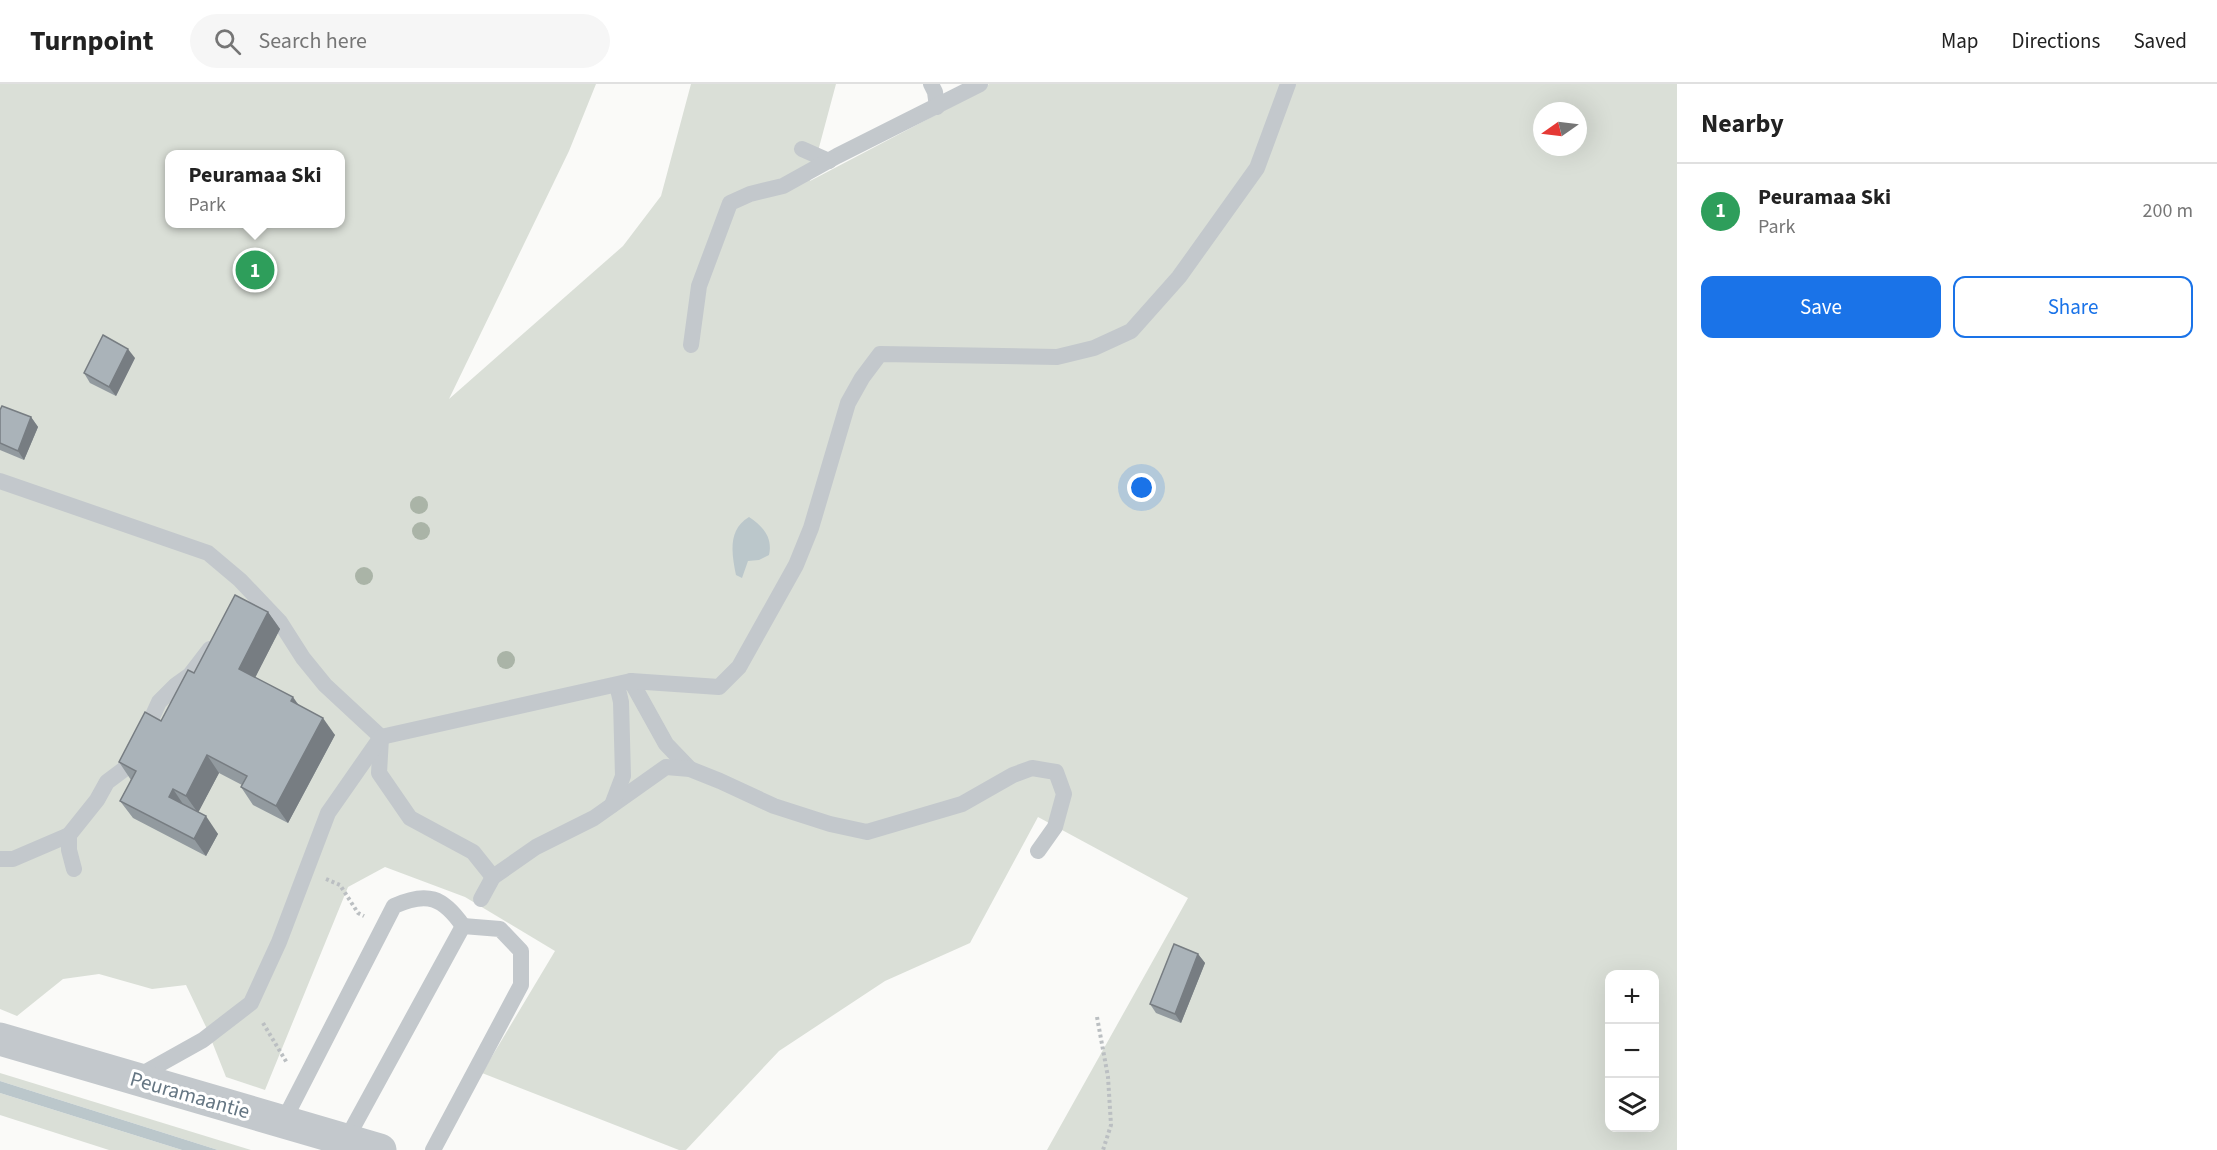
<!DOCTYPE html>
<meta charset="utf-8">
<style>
:root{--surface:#fff;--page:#f6f6f6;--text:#222;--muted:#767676;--line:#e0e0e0;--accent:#1a73e8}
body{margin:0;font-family:"Source Sans 3",sans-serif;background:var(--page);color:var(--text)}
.controls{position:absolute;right:18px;bottom:18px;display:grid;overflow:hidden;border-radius:12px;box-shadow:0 6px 24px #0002}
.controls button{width:54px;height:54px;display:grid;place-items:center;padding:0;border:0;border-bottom:2px solid var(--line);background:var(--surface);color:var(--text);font:30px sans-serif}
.compass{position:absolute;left:1533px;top:18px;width:54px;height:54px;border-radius:50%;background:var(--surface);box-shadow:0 6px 24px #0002;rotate:256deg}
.you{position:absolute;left:1142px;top:404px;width:21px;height:21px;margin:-15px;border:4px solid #fff;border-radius:50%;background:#1a73e8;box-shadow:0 0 0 9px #1a73e833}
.badge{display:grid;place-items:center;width:39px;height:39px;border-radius:50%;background:var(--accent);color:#fff;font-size:20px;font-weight:700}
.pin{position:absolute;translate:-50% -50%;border:3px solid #fff;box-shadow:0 2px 6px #0006}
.popup{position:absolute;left:165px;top:66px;width:180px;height:78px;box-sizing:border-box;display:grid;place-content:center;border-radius:12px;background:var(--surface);filter:drop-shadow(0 2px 4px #0005);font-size:20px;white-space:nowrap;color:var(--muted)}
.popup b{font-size:22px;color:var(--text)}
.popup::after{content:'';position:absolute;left:50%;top:100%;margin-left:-12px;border:12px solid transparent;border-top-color:var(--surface)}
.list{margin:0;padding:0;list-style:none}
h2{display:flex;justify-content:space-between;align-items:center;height:78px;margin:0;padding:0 24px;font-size:26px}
h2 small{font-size:20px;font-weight:400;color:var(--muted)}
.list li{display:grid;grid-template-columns:39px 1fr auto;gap:18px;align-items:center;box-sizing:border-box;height:96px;padding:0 24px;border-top:2px solid var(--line)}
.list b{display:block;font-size:22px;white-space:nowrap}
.list p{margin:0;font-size:20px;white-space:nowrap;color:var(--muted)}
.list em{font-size:20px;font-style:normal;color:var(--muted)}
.actions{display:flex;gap:12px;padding:18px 24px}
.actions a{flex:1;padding:14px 0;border:2px solid var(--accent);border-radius:12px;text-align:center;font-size:21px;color:var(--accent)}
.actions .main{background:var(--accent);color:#fff}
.icon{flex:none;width:33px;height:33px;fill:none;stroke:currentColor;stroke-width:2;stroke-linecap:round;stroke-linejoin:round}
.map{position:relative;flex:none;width:1677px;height:1066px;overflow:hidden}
header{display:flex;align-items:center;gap:36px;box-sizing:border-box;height:84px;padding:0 30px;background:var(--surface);border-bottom:2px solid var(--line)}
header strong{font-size:28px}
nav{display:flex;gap:33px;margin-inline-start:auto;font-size:21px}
.search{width:420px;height:54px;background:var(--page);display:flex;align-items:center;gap:15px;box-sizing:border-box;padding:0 21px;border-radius:33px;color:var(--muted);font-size:22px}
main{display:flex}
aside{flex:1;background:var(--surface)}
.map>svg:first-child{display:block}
.green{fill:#dadfd7;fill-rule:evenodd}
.water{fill:#bbc7cb}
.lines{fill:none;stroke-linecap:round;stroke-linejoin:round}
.path{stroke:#bbbfc2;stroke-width:4;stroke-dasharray:3 3;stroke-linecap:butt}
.service{stroke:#c3c8cc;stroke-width:16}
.minor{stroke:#c3c8cc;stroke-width:33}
.tree{fill:#aab4a7}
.wall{fill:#929a9f}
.shaded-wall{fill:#777d82}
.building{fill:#aab3b9;stroke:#777d82;stroke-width:1.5}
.labels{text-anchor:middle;stroke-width:6;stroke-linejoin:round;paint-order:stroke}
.street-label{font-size:21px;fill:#657683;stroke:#fff}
</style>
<header>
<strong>Turnpoint</strong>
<div class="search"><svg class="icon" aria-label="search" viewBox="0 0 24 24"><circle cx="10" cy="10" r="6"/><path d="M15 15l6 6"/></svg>Search here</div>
<nav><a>Map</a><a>Directions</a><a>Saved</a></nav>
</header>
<main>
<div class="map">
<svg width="1677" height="1066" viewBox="0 0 1677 1066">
<rect width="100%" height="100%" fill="#fafaf8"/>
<g class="green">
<path d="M0,0H596L569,67L449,315L623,162L661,112L691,0H836L810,97L966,15L989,0H1677V1066H1047L1188,814L1038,733L970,859L885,897L779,967L686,1066H679L482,989L555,867L465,813L385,783L348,803L265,1006L226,993L207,945L186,901L152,905L99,890L63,895L17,932L0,925ZM1542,27H1578V63H1542ZM170,70H340V140H170ZM1610,890H1654V1044H1610Z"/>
<path d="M0,989L251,1066H218L0,997Z"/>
<path d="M0,1009L182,1066H109L0,1031Z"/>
</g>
<g class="water">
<path d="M749,433C763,442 773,454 769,471L759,476L748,477L742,494L736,491C732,471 727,446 749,433Z"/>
<path d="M0,997L218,1066H182L0,1009Z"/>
</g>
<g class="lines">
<g class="path">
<path d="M326,795L340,801L358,829L364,832"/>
<path d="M1097,933L1108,993L1111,1041L1103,1066"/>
<path d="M263,939L287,979"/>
</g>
<g class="service">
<path d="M931,0L935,8L937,23"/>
<path d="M802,65L829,77"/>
<path d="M691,261L699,202L730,119L750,110L783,102L837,72L980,0"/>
<path d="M0,397L208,469L240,496L280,538L303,574L325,601L381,653"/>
<path d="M631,597L666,660L690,685"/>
<path d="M381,654L379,689L410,734L473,768L493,793L536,763L594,734L666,683L690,685L720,697L774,722L830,740L867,748L962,720L1013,691L1032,684L1056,688L1064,710L1055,743L1038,767"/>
<path d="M612,721L623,692L621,618L617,601"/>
<path d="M0,775H13L69,751"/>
<path d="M74,785L69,766V751L97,716L107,698L123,686L133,675L159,618L176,601L190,591L210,565"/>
<path d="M481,815L493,793"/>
<path d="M135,994L203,956L251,919L279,858L328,729L381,653L631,597L719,603L739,583L796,481L811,444L848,319L862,294L880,270L1057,273L1094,264L1131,247L1179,193L1257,84L1288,0"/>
<path d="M283,1038L394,822C427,807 443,813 463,842"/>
<path d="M346,1056L463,842L500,845L521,867V901L433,1066"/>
</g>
<path class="minor" d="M0,955L380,1066"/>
</g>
<g class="tree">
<circle cx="419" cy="421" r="9"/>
<circle cx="421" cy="447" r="9"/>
<circle cx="364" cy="492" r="9"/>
<circle cx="506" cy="576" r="9"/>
</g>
<g class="wall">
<path d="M135,274L116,312L90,299L84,289Z"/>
<path d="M0,326L31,333L38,343L24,376L0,366Z"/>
<path d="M268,528L280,545L255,593L335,651L288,739L253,721L241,703L242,701L219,689L198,728L218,750L206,772L133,734L120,717L131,696L119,678L161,637L194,589Z"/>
<path d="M1198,870L1205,879L1181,939L1156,929L1150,920Z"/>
</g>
<g class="shaded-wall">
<path d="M128,265L135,274L116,312L109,303Z"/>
<path d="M31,333L38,343L24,376L18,367Z"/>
<path d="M268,528L280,545L251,602L239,585Z"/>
<path d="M293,613L305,630L291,617Z"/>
<path d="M323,634L335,651L288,739L276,722Z"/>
<path d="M207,671L219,689L198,729L186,712Z"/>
<path d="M173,705L185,723L169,713Z"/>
<path d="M206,732L218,750L206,772L194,755Z"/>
<path d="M1198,870L1205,879L1181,939L1175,930Z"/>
</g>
<g class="building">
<path d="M103,251L128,265L109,303L84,289Z"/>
<path d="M2,322L31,333L18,367L0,359V326Z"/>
<path d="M235,511L268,528L239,585L293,613L291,617L323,634L276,722L241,703L247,692L207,671L186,712L173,705L169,713L206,732L194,755L120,717L136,687L119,678L145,628L161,637L188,586L194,589Z"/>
<path d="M1174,860L1198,870L1175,930L1150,920Z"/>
</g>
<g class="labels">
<g class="street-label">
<text transform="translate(190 1011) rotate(16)" y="7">Peuramaantie</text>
</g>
</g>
</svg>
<div class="controls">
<button>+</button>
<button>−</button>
<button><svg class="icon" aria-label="layers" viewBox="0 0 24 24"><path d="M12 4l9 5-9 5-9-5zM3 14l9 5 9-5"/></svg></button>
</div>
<svg class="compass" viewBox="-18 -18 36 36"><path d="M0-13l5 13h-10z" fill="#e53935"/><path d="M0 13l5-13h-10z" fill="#767676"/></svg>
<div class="you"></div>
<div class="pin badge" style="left:255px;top:186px;background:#2e9e5b">1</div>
<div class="popup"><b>Peuramaa Ski</b>Park</div>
</div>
<aside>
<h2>Nearby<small></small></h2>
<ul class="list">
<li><span class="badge" style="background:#2e9e5b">1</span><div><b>Peuramaa Ski</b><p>Park</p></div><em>200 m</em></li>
</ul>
<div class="actions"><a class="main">Save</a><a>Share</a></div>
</aside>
</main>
